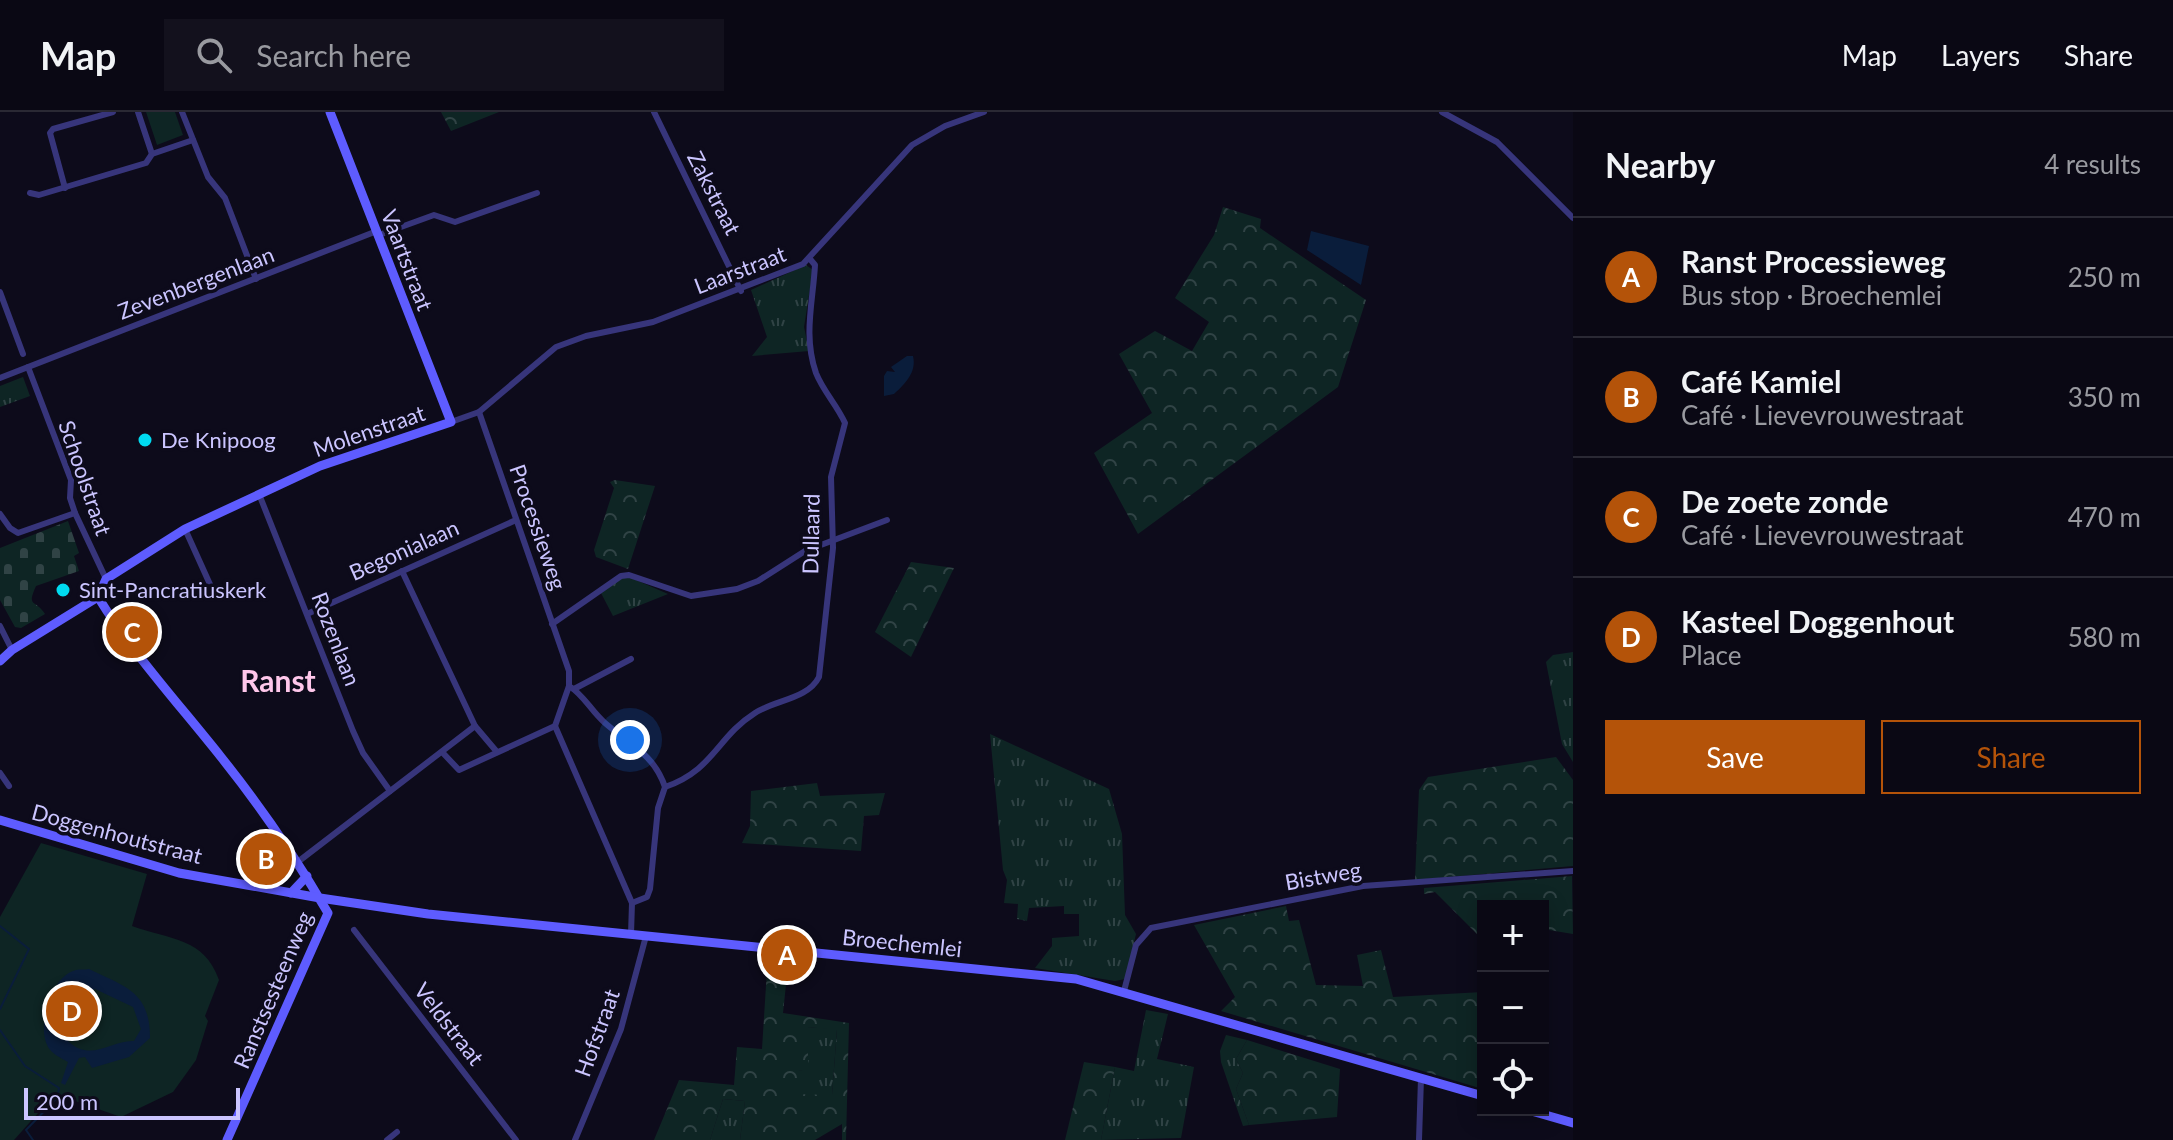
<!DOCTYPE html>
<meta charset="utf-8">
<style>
:root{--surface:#0a0814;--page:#13111d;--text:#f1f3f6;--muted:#999aa0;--line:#2a2934;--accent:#b45309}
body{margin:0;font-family:Lato,sans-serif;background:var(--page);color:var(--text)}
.controls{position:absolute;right:24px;bottom:24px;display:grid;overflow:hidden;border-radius:0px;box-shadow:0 4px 20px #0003}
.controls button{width:72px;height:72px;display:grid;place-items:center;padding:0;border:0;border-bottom:2px solid var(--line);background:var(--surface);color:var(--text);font:40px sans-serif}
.scale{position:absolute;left:24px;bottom:20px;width:216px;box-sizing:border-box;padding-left:8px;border:4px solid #cbc5ff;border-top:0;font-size:22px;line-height:28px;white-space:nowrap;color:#cbc5ff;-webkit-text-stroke:6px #0d0b1b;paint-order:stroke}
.you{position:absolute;left:630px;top:628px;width:28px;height:28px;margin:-20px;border:6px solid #fff;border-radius:50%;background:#1a73e8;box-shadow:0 0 0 12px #1a73e833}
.badge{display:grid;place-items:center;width:52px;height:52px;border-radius:50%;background:var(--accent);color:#fff;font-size:26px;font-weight:700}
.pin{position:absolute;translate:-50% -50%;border:4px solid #fff;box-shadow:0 2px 8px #0006}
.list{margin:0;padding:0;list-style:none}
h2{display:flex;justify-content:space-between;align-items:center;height:104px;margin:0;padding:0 32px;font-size:34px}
h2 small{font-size:26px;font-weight:400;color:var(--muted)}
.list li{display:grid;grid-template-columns:52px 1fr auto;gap:24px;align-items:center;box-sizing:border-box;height:120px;padding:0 32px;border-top:2px solid var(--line)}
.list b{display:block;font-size:30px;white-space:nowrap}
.list p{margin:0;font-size:26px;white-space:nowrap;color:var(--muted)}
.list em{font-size:26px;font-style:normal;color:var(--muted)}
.actions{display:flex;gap:16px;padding:24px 32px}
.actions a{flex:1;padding:18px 0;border:2px solid var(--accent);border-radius:0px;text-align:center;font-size:28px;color:var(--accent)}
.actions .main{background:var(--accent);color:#fff}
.icon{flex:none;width:44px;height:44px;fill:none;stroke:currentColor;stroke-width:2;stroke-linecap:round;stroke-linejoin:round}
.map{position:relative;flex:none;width:1573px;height:1028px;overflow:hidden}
header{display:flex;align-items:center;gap:48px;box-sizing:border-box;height:112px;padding:0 40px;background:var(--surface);border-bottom:2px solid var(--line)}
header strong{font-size:38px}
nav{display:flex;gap:44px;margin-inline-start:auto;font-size:28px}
.search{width:560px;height:72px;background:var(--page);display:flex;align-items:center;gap:20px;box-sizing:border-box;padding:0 28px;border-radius:0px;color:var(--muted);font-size:30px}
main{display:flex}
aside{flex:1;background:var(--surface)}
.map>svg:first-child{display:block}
.grass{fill:url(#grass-tufts)}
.forest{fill:url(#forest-crowns);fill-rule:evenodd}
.cemetery{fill:url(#cemetery-stones)}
.park{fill:#0e2524}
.water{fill:#0a1d3b;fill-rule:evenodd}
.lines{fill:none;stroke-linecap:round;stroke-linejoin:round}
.stream{stroke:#0a1d3b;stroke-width:2}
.street{stroke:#37357b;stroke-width:6}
.secondary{stroke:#5e5cff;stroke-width:9}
.poi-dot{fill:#00daf0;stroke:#0d0b1b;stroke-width:3}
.labels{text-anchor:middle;stroke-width:7;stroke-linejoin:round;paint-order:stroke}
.street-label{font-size:22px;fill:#cbc5ff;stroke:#0d0b1b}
.poi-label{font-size:22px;fill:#cbc5ff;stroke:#0d0b1b;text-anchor:start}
.district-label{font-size:30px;font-weight:bold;fill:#ffc7eb;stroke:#0d0b1b}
</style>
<header>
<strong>Map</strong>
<div class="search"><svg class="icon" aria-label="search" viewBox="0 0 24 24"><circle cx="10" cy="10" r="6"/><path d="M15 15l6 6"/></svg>Search here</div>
<nav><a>Map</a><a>Layers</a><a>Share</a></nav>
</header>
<main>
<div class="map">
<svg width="1573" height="1028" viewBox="0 0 1573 1028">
<defs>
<pattern id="grass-tufts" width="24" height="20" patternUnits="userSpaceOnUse" patternTransform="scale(2)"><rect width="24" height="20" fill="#0e2524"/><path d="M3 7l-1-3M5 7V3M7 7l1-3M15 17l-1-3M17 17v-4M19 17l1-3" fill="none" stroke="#304345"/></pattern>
<pattern id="forest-crowns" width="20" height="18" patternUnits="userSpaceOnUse" patternTransform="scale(2)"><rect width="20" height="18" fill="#0e2524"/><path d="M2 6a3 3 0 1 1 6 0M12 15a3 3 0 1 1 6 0" fill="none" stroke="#304345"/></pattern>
<pattern id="cemetery-stones" width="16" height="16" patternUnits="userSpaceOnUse" patternTransform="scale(2)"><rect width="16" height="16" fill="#0e2524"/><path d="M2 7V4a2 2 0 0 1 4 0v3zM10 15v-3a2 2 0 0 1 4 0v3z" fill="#304345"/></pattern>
</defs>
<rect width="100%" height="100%" fill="#0d0b1b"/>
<g class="grass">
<path d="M806,153L813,158L804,215L809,239L752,244L767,225L751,178Z"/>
<path d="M23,265L30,284L0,295V274Z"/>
<path d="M622,465H629L668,482L613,504L601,481Z"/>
<path d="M1573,540V650L1562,632L1546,550L1553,543Z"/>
<path d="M990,622L1109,677L1122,722L1125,803L1136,822L1125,867L1115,869L1035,856L1052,834V826L1079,824V802H1064V794L1029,796L1027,809L1017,807L1018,792L1004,791L1007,768L1003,758Z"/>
<path d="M1146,898L1168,902L1157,947L1194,955L1181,1026L1101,1028L1115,955L1134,959Z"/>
<path d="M807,915L837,917L832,983H798V959L808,957Z"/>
<path d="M1226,923L1247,928L1236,947L1243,961L1236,977L1249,1013L1243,1014L1221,950L1220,939Z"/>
<path d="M723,987L745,989L740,1028H710Z"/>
</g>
<g class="forest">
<path d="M441,0H499L451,19Z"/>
<path d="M1223,95L1261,107L1260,116L1366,188L1338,275L1138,422L1094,341L1152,301L1119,242L1155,219L1192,239L1209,210L1175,186L1214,123Z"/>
<path d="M615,368L655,374L628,457L596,445L594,438L614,376L610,370Z"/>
<path d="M911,450L954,456L911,545L875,520Z"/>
<path d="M1556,645L1573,668V754L1415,768L1419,678L1428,665Z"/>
<path d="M817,671L820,684L885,681L879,703L864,704L861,739L742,731L750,714L751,679Z"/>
<path d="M1572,764L1573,822L1543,817V794H1483V828L1435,780L1424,782V776Z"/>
<path d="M1286,794L1289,809L1299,808L1316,873L1363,874L1357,843L1381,838L1393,885L1483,880V977L1221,899L1235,885L1194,813Z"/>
<path d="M768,842L789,844L783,901L849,911L846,1028H842V1012L815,1028H740L745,989L723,987L710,1028H654L679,968L734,973L737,935L762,937ZM808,915L837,918L832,983L798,982V959L808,958Z"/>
<path d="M1247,928L1340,957L1337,1005L1249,1013L1236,977L1243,961L1236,947Z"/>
<path d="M1084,950L1115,955L1101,1028H1065Z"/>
</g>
<path class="cemetery" d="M68,409L79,441L74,444L79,459L36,474C26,496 36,487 45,502L21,516L15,515L0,488V436Z"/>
<g class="park">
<path d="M175,0L183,23L157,33L146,0Z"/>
<path d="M41,731L147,762L132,814C170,828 204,825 219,868L205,904L208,909L196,948L173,980L121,1005L55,982L14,1028H0V805Z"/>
</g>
<g class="water">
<path d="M1311,119L1369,134L1361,173L1307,138Z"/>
<path d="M907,244H913C917,260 905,272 894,282L884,284V264L887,259L895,260L891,255Z"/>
<path d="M89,857C126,875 150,880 150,926L129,945L92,956L85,945L79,946L65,973L61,971L68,950C61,946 52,942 48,935C36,914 51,864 76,858C80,857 85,858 89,857ZM95,877L133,895L141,917L134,929C111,928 91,951 68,929V920L83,915L87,909L79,906L76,911L60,903L66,887L84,895L81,902L89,906L92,899L88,883Z"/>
</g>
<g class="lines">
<g class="stream">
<path d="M0,814L29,837L0,897"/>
<path d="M0,918L25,954L59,976L57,986L26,1018L33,1028"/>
</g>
<g class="street">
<path d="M138,0L152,42"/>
<path d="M182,0L208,65L225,86L256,167"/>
<path d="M654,0L741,179"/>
<path d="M1442,0L1497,30L1573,106"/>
<path d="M65,76L50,21L53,17L113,0"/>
<path d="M30,81L39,83L146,51L152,42L193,28"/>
<path d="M379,123L434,103L455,110L537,81"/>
<path d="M0,180L23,242"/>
<path d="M28,255L71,368L70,386L75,401L106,467"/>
<path d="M0,266L377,119"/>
<path d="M479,300L569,559V574L555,614"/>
<path d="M451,310L479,300L556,235L586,224L653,210L803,152L912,33L945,14L984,0"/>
<path d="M259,382L353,619L363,641L390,679"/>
<path d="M0,402L10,416L18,421L75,401"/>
<path d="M185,417L213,479"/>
<path d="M402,459L475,614L497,640"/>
<path d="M307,502L516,408"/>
<path d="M552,512L621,464L629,463L691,484L737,477L758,469L805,439L887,408"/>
<path d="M0,514L12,538"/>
<path d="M569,574C584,583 591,599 605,611C629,632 654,642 665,675L658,696L650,777L647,785L632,791"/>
<path d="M574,577L631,547"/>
<path d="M555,614L632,791L631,822"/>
<path d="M442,640L459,658L555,614"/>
<path d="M0,661L9,674"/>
<path d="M665,675C714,658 717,625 755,601C775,588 808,587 819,565L833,436L831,365L845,311C837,293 823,279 816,261C803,224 813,190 815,153L810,147"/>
<path d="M299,749L475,614"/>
<path d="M354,818L516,1028"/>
<path d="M1124,879L1136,833L1151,816L1363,774L1573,759"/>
<path d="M387,1028L397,1020"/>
<path d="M575,1028L621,917L646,824"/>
<path d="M1419,1028L1421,966"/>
</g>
<g class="secondary">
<path d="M98,485C133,542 179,592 221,645C261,695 296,746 328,801L227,1028"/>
<path d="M0,549L12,538L98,485L106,467L185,417L320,354L451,310L330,0"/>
<path d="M0,708L179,761L320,786L428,802L1076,867L1483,984"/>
<path d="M291,781L307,764"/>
<path d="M1528,998L1573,1011"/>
</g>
</g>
<g class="poi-dot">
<circle cx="145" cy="328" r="8"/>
<circle cx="63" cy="478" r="8"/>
</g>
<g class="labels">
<g class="street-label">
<text transform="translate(714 81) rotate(63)" y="8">Zakstraat</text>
<text transform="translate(407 148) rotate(69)" y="8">Vaartstraat</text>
<text transform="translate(740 158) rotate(-21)" y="8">Laarstraat</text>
<text transform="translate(196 171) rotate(-21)" y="8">Zevenbergenlaan</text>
<text transform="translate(369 319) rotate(-19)" y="8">Molenstraat</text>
<text transform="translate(85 366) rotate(71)" y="8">Schoolstraat</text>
<text transform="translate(538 415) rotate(71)" y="8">Processieweg</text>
<text transform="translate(811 422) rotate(-89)" y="8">Dullaard</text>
<text transform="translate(404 438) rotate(-24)" y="8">Begonialaan</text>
<text transform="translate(336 527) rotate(69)" y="8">Rozenlaan</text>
<text transform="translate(117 722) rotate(15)" y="8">Doggenhoutstraat</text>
<text transform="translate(1323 764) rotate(-10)" y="8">Bistweg</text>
<text transform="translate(902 831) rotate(6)" y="8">Broechemlei</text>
<text transform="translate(273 878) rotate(-67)" y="8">Ranstsesteenweg</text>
<text transform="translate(449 912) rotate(52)" y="8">Veldstraat</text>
<text transform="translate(597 921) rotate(-70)" y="8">Hofstraat</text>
</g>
<g class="poi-label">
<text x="161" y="336">De Knipoog</text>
<text x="79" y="486">Sint-Pancratiuskerk</text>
</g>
<g class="district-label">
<text x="278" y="580">Ranst</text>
</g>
</g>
</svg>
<div class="controls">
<button>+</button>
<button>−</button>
<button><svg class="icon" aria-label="locate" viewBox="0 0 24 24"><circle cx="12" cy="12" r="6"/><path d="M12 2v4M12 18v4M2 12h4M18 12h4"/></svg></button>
</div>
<div class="scale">200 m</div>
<div class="you"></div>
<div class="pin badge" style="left:787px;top:843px">A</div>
<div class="pin badge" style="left:266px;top:747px">B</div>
<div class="pin badge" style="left:132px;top:520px">C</div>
<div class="pin badge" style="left:72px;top:899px">D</div>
</div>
<aside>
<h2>Nearby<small>4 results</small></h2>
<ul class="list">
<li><span class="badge">A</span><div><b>Ranst Processieweg</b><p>Bus stop · Broechemlei</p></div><em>250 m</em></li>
<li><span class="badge">B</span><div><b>Café Kamiel</b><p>Café · Lievevrouwestraat</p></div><em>350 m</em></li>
<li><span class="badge">C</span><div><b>De zoete zonde</b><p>Café · Lievevrouwestraat</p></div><em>470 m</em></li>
<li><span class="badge">D</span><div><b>Kasteel Doggenhout</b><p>Place</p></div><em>580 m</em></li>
</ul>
<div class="actions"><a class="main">Save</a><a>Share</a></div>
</aside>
</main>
